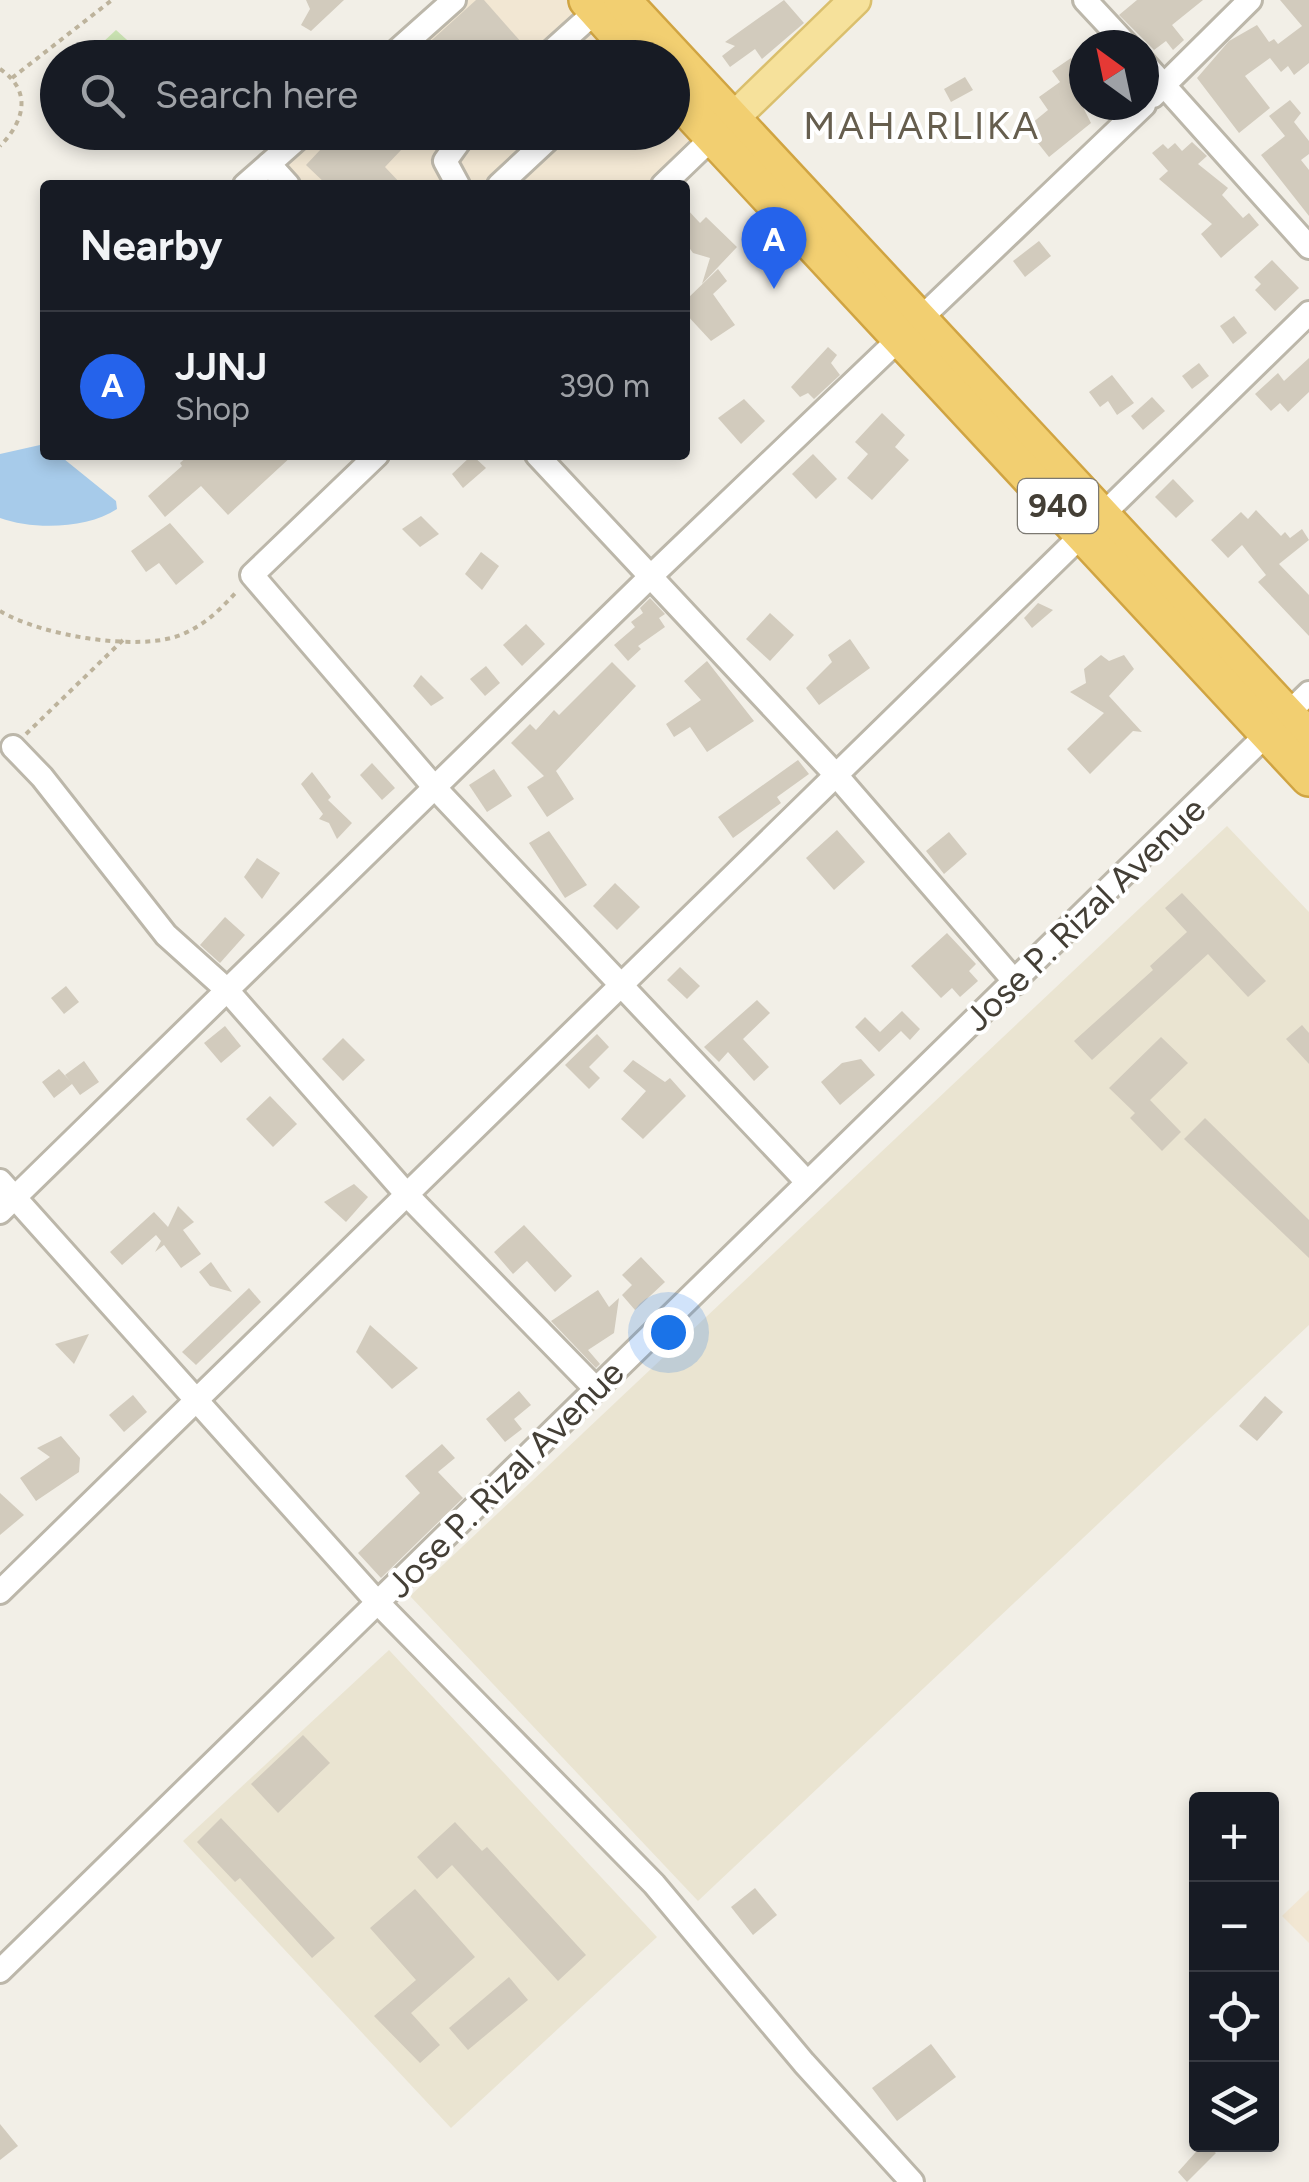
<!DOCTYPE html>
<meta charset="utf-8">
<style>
:root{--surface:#171b24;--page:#20242c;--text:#f1f3f6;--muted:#9ea1a6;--line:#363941;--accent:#2563eb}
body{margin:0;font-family:Figtree,sans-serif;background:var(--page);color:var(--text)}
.controls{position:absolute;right:30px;bottom:30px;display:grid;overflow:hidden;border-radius:10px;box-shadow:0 5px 15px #0003}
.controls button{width:90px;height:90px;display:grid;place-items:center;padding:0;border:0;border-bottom:2px solid var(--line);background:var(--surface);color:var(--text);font:50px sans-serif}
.compass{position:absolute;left:1069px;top:30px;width:90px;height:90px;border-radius:50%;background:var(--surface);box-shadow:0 5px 15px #0003;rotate:327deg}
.you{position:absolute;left:668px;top:1332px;width:35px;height:35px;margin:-25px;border:8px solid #fff;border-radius:50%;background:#1a73e8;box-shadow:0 0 0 15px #1a73e833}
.badge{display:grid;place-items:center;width:65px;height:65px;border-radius:50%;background:var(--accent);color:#fff;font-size:32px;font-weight:700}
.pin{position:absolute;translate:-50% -82px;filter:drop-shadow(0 2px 5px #0008)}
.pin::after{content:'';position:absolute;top:52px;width:35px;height:30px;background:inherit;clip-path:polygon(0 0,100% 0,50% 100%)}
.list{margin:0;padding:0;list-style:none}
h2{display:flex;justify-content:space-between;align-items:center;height:130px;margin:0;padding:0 40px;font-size:42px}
h2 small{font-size:32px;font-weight:400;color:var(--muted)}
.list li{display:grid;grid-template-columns:65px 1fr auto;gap:30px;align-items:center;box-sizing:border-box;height:150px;padding:0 40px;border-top:2px solid var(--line)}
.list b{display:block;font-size:38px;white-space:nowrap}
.list p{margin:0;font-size:32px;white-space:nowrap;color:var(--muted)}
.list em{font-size:32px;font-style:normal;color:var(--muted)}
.icon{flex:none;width:55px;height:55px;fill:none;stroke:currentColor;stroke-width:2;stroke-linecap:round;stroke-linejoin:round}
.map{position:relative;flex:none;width:1309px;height:2182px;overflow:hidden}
.search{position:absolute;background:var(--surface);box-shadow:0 5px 15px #0003;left:40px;top:40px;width:650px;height:110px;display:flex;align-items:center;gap:25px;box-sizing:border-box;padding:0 35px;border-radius:55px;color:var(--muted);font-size:38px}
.panel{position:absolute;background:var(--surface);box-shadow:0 5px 15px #0003;left:40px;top:180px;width:650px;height:280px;border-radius:10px}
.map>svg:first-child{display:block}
.commercial{fill:#f2e7d3}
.education{fill:#eae4d1}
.green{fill:#cae3b2}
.water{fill:#a7cbea}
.building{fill:#d2cbbd}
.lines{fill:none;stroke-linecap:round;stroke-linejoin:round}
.minor-casing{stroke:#bcb7aa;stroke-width:28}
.major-casing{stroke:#dabf6d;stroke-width:35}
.highway-casing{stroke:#d0a442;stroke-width:40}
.path{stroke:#bdb39c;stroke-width:4;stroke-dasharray:5 5;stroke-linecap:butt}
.minor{stroke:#fff;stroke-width:22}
.major{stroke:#f6e19b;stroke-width:30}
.highway{stroke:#f2cf71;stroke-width:35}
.labels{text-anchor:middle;stroke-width:8;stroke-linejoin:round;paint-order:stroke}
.shield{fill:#fff;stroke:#7c7972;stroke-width:2.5}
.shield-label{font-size:32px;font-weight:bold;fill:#443f36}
.street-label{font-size:35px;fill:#443f36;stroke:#fff}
.neighbourhood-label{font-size:38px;letter-spacing:2.5px;fill:#665e4e;stroke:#fff}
</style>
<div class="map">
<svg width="1309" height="2182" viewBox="0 0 1309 2182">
<rect width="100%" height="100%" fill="#f2efe7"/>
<g class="commercial">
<path d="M468,0H574L625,58H405Z"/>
<path d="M673,110L697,137L646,185H303L285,166L322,133L672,132Z"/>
<path d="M1309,1890V1943L1282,1916Z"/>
</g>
<g class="education">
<path d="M1227,826L1309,912V1325L698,1901L410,1596Z"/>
<path d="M389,1650L657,1937L451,2128L183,1841Z"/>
</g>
<path class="green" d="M116,30L146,57H87Z"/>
<path class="water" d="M40,445L45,446V455H59L116,501L117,509C87,529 33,530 0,518V454Z"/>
<g class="building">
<path d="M306,0H344L311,31L301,25L310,9Z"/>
<path d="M476,0H484L530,52L529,58H412Z"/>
<path d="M784,0L804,23L762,59L755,49L730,67L722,56L735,46L725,42Z"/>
<path d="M1137,0H1203L1172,25L1184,40L1173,50L1166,41L1154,50L1119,15Z"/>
<path d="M1280,0H1309V63L1294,75L1288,66L1281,72L1270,58L1245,76L1270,108L1239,133L1197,78L1229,41L1257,25L1269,42L1274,39L1278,44L1302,26Z"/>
<path d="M1071,58L1084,76V109L1091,123L1049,157L1026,128L1048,110L1039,97L1060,82L1052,71Z"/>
<path d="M965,77L973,90L951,102L944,89Z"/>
<path d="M1290,100L1301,113L1294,122L1309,141V154L1301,160L1309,170V216L1261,155L1285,136L1269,116Z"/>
<path d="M337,132H418L385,167L402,185H327L306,165Z"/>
<path d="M1192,142L1207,156L1198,164L1228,188L1222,195L1243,218L1249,213L1259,225L1221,258L1201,234L1212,224L1159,179L1168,171L1152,153L1163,144L1168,149L1175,143L1182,151Z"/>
<path d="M685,207L700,223L706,217L737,247L702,284L710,258L693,253L685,242Z"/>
<path d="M1039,241L1051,256L1025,277L1013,261Z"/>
<path d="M1272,260L1299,288L1275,311L1255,290L1261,284L1254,277Z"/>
<path d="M718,269L727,281L713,294L735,325L711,341L685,313V301Z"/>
<path d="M1234,316L1247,333L1233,344L1220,326Z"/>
<path d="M828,347L837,355L831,363L840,375L814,399L808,393L800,397L791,387Z"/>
<path d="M1309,358V392L1288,412L1280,403L1271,411L1255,394L1278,373L1284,381Z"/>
<path d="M1199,363L1209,376L1192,389L1182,376Z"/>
<path d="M1112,375L1134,403L1117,415L1108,401L1100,407L1089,392Z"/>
<path d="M1152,397L1165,411L1143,430L1131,416Z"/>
<path d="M744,399L765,421L741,444L718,418Z"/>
<path d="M882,413L905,435L895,447L909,460L872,500L847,478L868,454L855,442Z"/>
<path d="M813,454L837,479L816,499L792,474Z"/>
<path d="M189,455H293L228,515L201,486L165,517L148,496L182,466L180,463Z"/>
<path d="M472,455L486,468L463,488L452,474Z"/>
<path d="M1173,479L1194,501L1176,518L1155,497Z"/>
<path d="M1256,510L1281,536L1285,532L1290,538L1302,529L1309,540L1279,564L1309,595V636L1258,582L1266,575L1242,545L1228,558L1211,540L1241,512L1248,519Z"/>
<path d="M421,516L439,534L420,547L402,529Z"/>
<path d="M170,523L204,562L176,585L159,563L146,572L131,551Z"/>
<path d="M481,552L499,566L482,590L465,574Z"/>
<path d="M650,598L665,614L659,618L665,627L638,646L641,649L628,661L614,645L635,627L631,622L643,613L640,608Z"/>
<path d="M1038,603L1053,610L1032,628L1024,618Z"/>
<path d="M770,613L794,635L770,661L746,639Z"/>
<path d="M526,624L545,644L522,666L503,645Z"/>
<path d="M850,639L870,668L819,705L806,688L832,662L828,655Z"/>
<path d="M1101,655L1109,661L1124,655L1134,669L1109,696L1142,732L1133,731L1090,774L1067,749L1104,713L1070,692L1086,683L1084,669Z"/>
<path d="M707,661L754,721L707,752L690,727L674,737L666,724L701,700L684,681Z"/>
<path d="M612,662L636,686L556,771L574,799L547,817L527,787L544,776L511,743L530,724L536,730L554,710L559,715Z"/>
<path d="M486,666L500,683L485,696L470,679Z"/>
<path d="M421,675L444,698L431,706L413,686Z"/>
<path d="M798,760L809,774L777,797L781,803L733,838L718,817Z"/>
<path d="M372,763L395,788L382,800L360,775Z"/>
<path d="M494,769L512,796L487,812L469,785Z"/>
<path d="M312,772L331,797L328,800L352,823L337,839L329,823L319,819L323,814L301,784Z"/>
<path d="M837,830L865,862L834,890L806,858Z"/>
<path d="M549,831L587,885L565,898L529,843Z"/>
<path d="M949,832L967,854L944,874L926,851Z"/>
<path d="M257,858L280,873L262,899L244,877Z"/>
<path d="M615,883L640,907L617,930L593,906Z"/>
<path d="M1182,893L1266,981L1248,997L1208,954L1092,1060L1074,1041L1153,970L1150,966L1187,932L1165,908Z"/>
<path d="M225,917L245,935L220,963L200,945Z"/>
<path d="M947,933L976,964L969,971L978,981L960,997L952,988L941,998L911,966Z"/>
<path d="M680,967L700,986L687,999L667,980Z"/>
<path d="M66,986L79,1002L64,1014L51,998Z"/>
<path d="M757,1000L770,1013L743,1039L769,1067L754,1081L728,1052L719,1062L704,1047Z"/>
<path d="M902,1011L920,1029L910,1040L901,1031L879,1052L855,1027L865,1017L880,1032Z"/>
<path d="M1302,1025L1309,1033V1064L1286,1039Z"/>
<path d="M225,1026L241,1046L221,1063L204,1043Z"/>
<path d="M597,1034L609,1047L589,1067L600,1078L589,1089L565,1065Z"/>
<path d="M1161,1037L1188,1063L1150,1100L1181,1132L1162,1151L1130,1118L1135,1113L1109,1088Z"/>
<path d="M343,1038L365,1060L343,1081L322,1059Z"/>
<path d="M861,1059L875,1075L840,1105L821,1082L842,1063Z"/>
<path d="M633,1060L665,1082L670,1078L686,1096L643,1139L621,1119L646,1091L623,1071Z"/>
<path d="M84,1061L99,1082L80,1095L72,1084L54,1098L42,1082L59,1069L70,1081L65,1075Z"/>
<path d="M270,1096L297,1124L273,1147L246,1119Z"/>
<path d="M1205,1118L1309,1220V1258L1184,1139Z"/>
<path d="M354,1184L368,1197L346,1222L324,1202Z"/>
<path d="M178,1206L194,1222L183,1230L201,1254L181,1268L164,1245L155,1252L161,1241L156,1235L122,1265L110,1252L154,1212L168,1227Z"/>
<path d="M524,1225L572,1276L555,1292L527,1261L513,1274L494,1252Z"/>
<path d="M641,1257L665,1282L635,1310L622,1295L632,1285L622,1275Z"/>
<path d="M211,1262L232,1292L210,1286L199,1272Z"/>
<path d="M249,1288L261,1302L196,1365L182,1352Z"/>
<path d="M598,1290L609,1307L619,1298L614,1333L588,1350L600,1364L596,1368L551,1321Z"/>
<path d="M370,1325L418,1368L392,1389L356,1352Z"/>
<path d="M89,1334L74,1364L55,1344Z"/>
<path d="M519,1391L531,1405L514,1419L522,1429L505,1442L486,1419Z"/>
<path d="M133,1395L147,1412L124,1432L109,1415Z"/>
<path d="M1265,1396L1283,1412L1257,1441L1239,1426Z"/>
<path d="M61,1436L80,1458L79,1472L36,1501L20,1478L50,1457L37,1448Z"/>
<path d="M442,1444L455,1458L438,1472L463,1498L381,1578L358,1553L420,1493L405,1476Z"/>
<path d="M0,1493L24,1515L0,1535Z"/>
<path d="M303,1735L330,1763L278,1813L251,1784Z"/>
<path d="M221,1818L335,1938L312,1958L240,1878L235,1882L197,1842Z"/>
<path d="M455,1822L482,1851L487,1847L586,1955L558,1981L452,1865L437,1879L417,1857Z"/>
<path d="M755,1888L777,1915L753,1935L731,1907Z"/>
<path d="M415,1889L475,1957L411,2013L440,2045L420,2063L374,2016L416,1980L370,1928Z"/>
<path d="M509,1977L528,2000L468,2050L449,2028Z"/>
<path d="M931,2044L956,2077L897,2121L872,2088Z"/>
<path d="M0,2124L18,2146L0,2160Z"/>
<path d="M1203,2144L1216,2153L1187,2182L1178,2172Z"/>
</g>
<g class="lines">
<defs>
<g id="minor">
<path d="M1085,0L1127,45"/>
<path d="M389,58L454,0"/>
<path d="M544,58L605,3"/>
<path d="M1144,63L1309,247"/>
<path d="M1153,96L1250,0"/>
<path d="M245,185L269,164"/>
<path d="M288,185L269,164L305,132"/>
<path d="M458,185L445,161L466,132"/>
<path d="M499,185L556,132"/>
<path d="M663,185L713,137"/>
<path d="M377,455L252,575L435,788L807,1182"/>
<path d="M537,455L836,775L1016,983"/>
<path d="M13,747L42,777L166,935L226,989L409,1197L596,1389"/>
<path d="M0,1181L379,1604L654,1884L804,2063L912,2182"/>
<path d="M0,1212L650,577L1144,105"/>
<path d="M0,1592L1309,313"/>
<path d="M0,1971L1309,693"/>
</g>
<path id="major" d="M717,134L855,0"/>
<g id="highway">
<path d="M587,0L639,58"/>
<path d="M622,0L1309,738"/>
<path d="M672,93L1309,778"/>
</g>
</defs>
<use href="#minor" class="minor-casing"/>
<use href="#major" class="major-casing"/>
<use href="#highway" class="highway-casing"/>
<g class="path">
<path d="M0,69C33,91 24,122 0,146"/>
<path d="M12,78L112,0"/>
<path d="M0,611C39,635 140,653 183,634C206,624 222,608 238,590"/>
<path d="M26,734L123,640"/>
</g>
<use href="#minor" class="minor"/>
<use href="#major" class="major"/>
<use href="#highway" class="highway"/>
</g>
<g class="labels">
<rect class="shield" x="1018" y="479" width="80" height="54" rx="8"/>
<g class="shield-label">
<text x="1058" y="517">940</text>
</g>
<g class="street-label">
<text transform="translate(1085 914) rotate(-44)" y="12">Jose P. Rizal Avenue</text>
<text transform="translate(505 1479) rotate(-45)" y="12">Jose P. Rizal Avenue</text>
</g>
<g class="neighbourhood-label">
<text x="922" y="139">MAHARLIKA</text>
</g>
</g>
</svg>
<div class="controls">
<button>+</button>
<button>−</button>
<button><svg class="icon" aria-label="locate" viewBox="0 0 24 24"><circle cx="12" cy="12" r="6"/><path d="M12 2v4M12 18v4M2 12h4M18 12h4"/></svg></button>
<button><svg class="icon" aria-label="layers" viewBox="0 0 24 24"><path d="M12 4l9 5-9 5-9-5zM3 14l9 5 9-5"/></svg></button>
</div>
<svg class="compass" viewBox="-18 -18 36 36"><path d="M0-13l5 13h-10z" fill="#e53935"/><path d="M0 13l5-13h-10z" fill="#9ea1a6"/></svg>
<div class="you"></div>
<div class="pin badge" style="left:774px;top:289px">A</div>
<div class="search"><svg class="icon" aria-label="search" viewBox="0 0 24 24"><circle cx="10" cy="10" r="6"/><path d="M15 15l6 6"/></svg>Search here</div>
<section class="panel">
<h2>Nearby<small></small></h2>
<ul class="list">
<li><span class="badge">A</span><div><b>JJNJ</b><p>Shop</p></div><em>390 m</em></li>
</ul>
</section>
</div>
